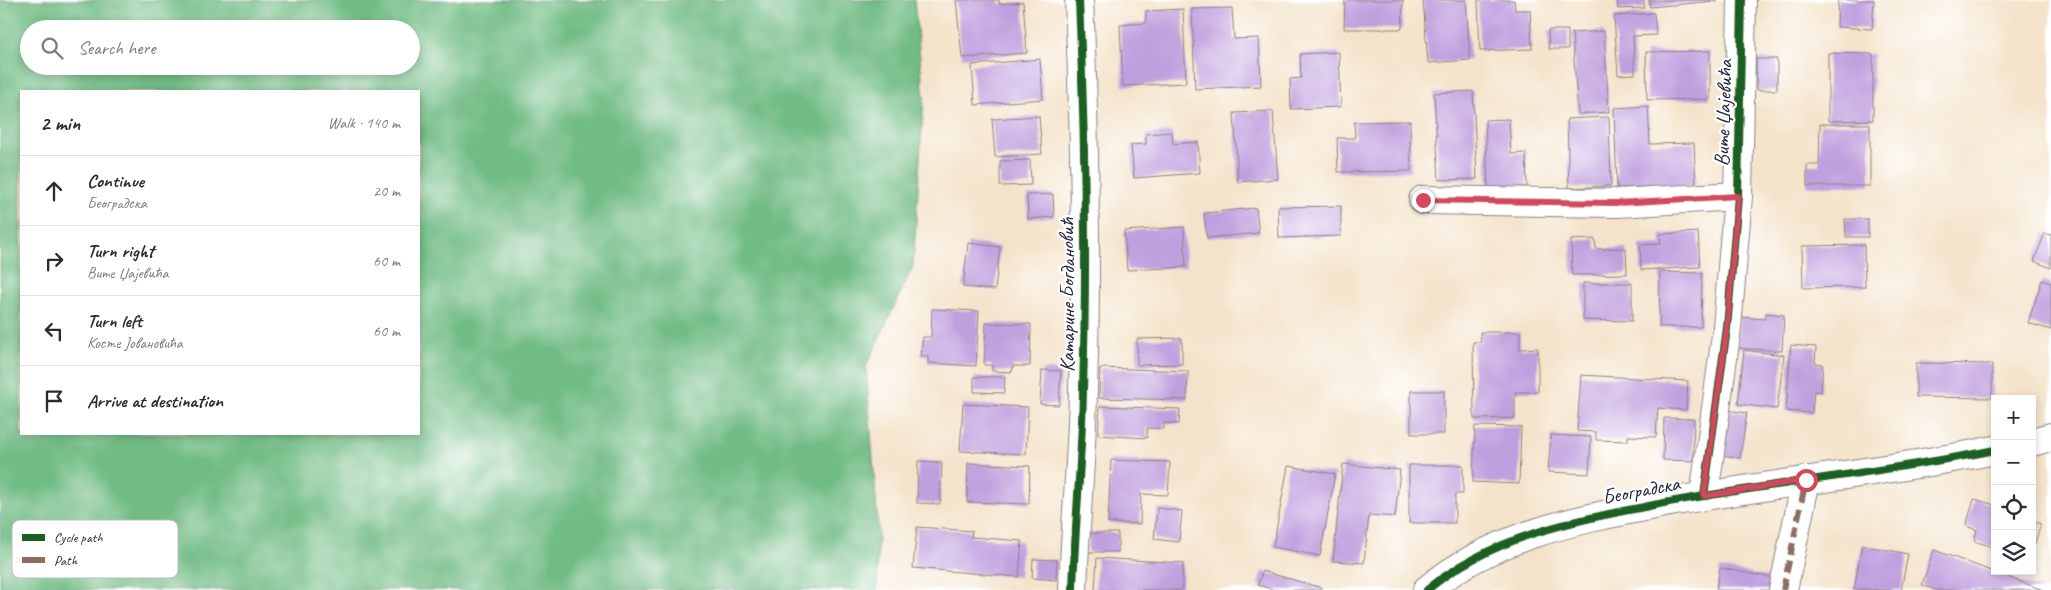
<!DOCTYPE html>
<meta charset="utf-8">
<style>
:root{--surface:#fff;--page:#f2f2f3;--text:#2b2b33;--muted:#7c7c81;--line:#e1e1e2}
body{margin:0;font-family:Caveat,sans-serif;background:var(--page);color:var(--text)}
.controls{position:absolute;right:15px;bottom:15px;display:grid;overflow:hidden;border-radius:0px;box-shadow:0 2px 8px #0003}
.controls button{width:45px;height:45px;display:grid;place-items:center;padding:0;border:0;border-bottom:1px solid var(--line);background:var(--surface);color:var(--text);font:25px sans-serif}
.stop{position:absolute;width:15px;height:15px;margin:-11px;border:4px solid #d1495b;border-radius:50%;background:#fff}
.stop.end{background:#d1495b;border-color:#fff;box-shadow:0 1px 5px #0008}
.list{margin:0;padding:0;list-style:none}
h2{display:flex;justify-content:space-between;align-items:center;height:65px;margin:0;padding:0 20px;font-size:21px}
h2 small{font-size:16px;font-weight:400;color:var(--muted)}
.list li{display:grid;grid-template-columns:32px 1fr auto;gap:15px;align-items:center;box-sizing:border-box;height:70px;padding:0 20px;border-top:1px solid var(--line)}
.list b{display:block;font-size:19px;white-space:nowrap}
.list p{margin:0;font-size:16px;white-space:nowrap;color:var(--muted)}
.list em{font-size:16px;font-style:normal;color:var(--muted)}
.icon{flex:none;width:28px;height:28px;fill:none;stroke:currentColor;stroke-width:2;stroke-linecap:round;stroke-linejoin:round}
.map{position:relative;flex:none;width:2051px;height:590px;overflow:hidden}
.search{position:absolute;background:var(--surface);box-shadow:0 2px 8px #0003;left:20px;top:20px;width:400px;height:55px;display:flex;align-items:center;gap:12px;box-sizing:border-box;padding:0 18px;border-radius:28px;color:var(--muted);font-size:19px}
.panel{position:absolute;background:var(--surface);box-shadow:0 2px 8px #0003;left:20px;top:90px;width:400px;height:345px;border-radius:0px}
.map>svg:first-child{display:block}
.forest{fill:#71bc84;stroke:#4a6f60;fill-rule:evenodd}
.building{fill:#c09fde}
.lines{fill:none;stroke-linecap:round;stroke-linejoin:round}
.minor-casing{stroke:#8b8282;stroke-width:30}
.tertiary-casing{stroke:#8b8282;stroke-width:30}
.minor{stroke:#fff;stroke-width:28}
.tertiary{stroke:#fff;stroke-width:28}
.quiet{stroke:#8d6e63;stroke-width:6;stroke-dasharray:12 6;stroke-linecap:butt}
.cycleway-casing{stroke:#fff;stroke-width:11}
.cycleway{stroke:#1b5e20;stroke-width:8}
.route{stroke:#d1495b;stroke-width:6}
.labels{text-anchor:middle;stroke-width:4.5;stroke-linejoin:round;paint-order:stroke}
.street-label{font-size:21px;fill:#22223b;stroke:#fff}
.key{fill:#fff;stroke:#bdbdc4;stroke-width:1}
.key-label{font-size:14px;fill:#22223b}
</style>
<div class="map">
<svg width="2051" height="590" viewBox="0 0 2051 590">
<rect width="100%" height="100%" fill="#fff"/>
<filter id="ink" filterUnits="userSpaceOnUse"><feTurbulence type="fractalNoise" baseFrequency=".02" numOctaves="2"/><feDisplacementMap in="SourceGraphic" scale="10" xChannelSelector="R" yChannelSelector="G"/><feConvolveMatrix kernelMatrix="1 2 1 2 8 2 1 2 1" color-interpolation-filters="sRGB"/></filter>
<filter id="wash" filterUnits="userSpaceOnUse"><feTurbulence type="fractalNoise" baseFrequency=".0096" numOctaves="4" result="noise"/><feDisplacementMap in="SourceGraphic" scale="20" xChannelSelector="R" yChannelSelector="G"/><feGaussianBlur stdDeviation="1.12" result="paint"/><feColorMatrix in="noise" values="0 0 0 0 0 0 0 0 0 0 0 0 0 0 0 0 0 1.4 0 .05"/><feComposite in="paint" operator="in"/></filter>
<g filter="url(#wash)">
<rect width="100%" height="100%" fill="#f4e3ca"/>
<path class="forest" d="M0,0H914L924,97L913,266L866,367L878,526L877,590H0ZM29,29H411V66H29ZM21,91H419V434H21Z"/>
<g id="blocks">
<g class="building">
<path d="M956,0H999V4L1023,2L1027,53L962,58Z"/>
<path d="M1345,0H1403L1402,29H1344Z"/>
<path d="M1423,0H1466L1470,60L1428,63Z"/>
<path d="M1478,0H1514L1515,10H1530L1532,49L1480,51Z"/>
<path d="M1617,0H1644V8L1618,9Z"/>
<path d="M1649,0H1716V1L1650,7Z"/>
<path d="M1838,0H1874L1872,29L1837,27Z"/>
<path d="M1232,8L1234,39L1259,38L1261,86L1195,89L1192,9Z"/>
<path d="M1183,9L1186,83L1123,86L1120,25L1146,23V11Z"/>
<path d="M1654,13L1656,35L1633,36L1635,74L1618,75L1614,16Z"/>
<path d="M1548,30H1568V49H1549Z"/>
<path d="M1604,31L1609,112L1578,114L1572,33Z"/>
<path d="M1710,51V99L1647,100L1646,52Z"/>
<path d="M1339,52L1341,107L1291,109L1290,79L1301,78L1300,54Z"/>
<path d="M1828,53L1873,54V120L1828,121Z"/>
<path d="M1040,59L1043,99L975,105L972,65Z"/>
<path d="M1756,59H1777V90H1757Z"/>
<path d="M1473,91L1477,179L1439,180L1434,93Z"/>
<path d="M1648,106L1650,144L1694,143L1696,185L1617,188L1614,108Z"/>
<path d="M1273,111L1278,179L1238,182L1234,113Z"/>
<path d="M1039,116L1042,154L995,157L992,119Z"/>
<path d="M1609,117L1611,186L1569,188L1567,119Z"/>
<path d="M1509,119L1511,154L1526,153L1527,187L1488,189L1485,120Z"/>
<path d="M1410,121L1411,171L1338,172L1337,138H1355L1354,122Z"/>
<path d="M1820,124H1870V186H1807V165H1819Z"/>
<path d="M1172,132L1173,144L1198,142L1200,173L1134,178L1131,145L1146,144V134Z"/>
<path d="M1030,160L1031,185L1000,186V161Z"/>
<path d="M1053,194L1054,217L1028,219L1027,195Z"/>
<path d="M1341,206V236L1279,238L1278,207Z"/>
<path d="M1256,208L1259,233L1207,238L1204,213Z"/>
<path d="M1845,219H1868V237H1846Z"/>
<path d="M1184,227L1186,267L1127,270L1124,231Z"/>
<path d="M1698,232L1700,267L1641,270L1640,245L1661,244L1660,234Z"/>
<path d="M2045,233L2051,235V268L2034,261Z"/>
<path d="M1595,239L1596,249L1626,248L1627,274L1572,275L1571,240Z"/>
<path d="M968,243L1000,247L995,290L963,287Z"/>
<path d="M1864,245L1865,287L1803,288L1802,246Z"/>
<path d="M1660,272L1702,273L1701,327H1659Z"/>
<path d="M2042,280L2051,283V330L2028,323Z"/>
<path d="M1583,283H1632V321L1583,320Z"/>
<path d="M932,309L979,311L976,366L928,363V356H921L923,337H931Z"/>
<path d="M1766,313L1784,315L1782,351L1737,348L1739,317L1765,319Z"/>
<path d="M986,323L1031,324L1030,366H1013L1012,372L992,371V365H984Z"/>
<path d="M1480,332H1520V349L1538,348V392H1515V418L1474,419L1473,342H1481Z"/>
<path d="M1182,338V364L1137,365V339Z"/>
<path d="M1791,345L1816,347L1815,363L1823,364L1821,392L1814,391L1812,413L1786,411Z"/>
<path d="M1744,350L1784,355L1777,409L1738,404Z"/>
<path d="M1916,363L1992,364V398L1916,397Z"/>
<path d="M1100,368L1188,371L1187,400L1099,398Z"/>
<path d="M1042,370L1061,371L1059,405L1040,404Z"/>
<path d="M1581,375L1688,381L1686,410L1658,408L1656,437L1628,436V441L1596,440V432L1577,431Z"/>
<path d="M974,377H1005L1004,393L974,392Z"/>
<rect x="1411" y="391" width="33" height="43"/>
<path d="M963,404L1028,407L1026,454L960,451Z"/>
<path d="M1100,406L1180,409L1179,424L1164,423V429L1147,428V438L1098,435Z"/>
<path d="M1727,410L1747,413L1740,458L1721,455Z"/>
<path d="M1664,418L1694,419L1693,461L1663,460Z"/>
<path d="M1475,426L1521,427L1519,484L1473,482Z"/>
<path d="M1551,435L1591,437L1589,474L1548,472Z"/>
<path d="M1111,460L1170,462L1168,495L1141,494L1140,524L1108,523Z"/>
<path d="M918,461L942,462L940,504L917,503Z"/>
<path d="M968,463L1030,466L1029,504L967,502Z"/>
<path d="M1343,464L1400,470L1395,517L1369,515L1364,563L1333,561Z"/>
<path d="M1409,465H1463V494H1455V523H1409Z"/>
<path d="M1288,466L1335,474L1320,556L1273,547Z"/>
<path d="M1974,499L1995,505V548L1974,541L1977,530L1966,526Z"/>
<path d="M1157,508L1182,511L1179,542L1154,539Z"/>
<path d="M2032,521L2041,524L2034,546L2032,545Z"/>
<path d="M917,527L972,531L971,537L1022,541L1019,577L913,568Z"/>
<path d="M1089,533H1118V552H1088Z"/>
<path d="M1862,545L1908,554L1901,590L1854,589Z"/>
<path d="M1934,550L2043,590H1936L1922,585Z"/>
<path d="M1097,558L1183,563L1182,590H1095Z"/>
<path d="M1033,559L1057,560L1056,580L1032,578Z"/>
<path d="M1720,568L1774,578L1772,590H1716Z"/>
<path d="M1262,571L1322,588L1321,590H1275L1258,585Z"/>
</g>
</g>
</g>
<g filter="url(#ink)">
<use href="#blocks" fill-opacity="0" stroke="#8b8282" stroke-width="1"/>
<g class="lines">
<defs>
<g id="minor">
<path d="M1423,200L1617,203L1738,196"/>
<path d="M1704,496L1727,328L1738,196L1742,0"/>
<path d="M1073,590C1075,523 1082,456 1083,390C1087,260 1085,130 1079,0"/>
<path d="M1783,590L1806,480"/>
</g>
<g id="tertiary">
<path d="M2032,442L2051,437"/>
<path d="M1427,590C1493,535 1577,520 1659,504C1770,483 1883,473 1995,450"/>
</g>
</defs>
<use href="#minor" class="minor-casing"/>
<use href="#tertiary" class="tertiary-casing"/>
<use href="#minor" class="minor"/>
<use href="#tertiary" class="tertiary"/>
<path class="quiet" d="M1783,590L1806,480"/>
<defs>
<g id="cycleway">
<path d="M1704,496L1727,328L1738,196L1742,0"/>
<path d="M1073,590C1075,523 1082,456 1083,390C1087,260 1085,130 1079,0"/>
<path d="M1427,590C1493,535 1577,520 1659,504C1770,483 1883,473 1995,450"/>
</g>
</defs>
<use href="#cycleway" class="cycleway-casing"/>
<use href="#cycleway" class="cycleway"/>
</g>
</g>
<g class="lines" filter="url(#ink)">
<path class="route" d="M1423,200L1617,203L1738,196L1727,328L1704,496L1806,480"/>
</g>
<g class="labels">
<g class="street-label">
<text transform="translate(1723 113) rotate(-88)" y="7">Вите Џајевића</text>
<text transform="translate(1067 295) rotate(-90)" y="7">Катарине Богдановић</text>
<text transform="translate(1641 490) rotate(-11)" y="7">Београдска</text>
</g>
</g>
<rect x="12" y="520" width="166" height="58" rx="8" class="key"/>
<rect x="22" y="534" width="23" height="7" fill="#1b5e20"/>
<rect x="22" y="557" width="23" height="6" fill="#8d6e63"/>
<g class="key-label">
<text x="54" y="542">Cycle path</text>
<text x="54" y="565">Path</text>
</g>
</svg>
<div class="controls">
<button>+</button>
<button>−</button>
<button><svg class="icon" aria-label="locate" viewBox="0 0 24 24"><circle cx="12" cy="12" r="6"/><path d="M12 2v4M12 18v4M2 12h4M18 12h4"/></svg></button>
<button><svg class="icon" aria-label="layers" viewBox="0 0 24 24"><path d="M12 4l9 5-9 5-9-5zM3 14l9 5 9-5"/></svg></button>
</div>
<div class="stop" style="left:1806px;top:480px"></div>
<div class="stop end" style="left:1423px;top:200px"></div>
<div class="search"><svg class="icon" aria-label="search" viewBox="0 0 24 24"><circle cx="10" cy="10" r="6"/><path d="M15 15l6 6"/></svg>Search here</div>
<section class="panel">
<h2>2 min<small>Walk · 140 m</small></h2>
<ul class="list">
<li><svg class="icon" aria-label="ahead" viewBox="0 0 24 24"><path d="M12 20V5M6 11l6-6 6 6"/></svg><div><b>Continue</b><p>Београдска</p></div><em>20 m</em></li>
<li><svg class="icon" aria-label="right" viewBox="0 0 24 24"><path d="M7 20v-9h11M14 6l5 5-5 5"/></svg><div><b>Turn right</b><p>Вите Џајевића</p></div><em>60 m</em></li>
<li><svg class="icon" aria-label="left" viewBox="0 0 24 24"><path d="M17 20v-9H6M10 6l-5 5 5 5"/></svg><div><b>Turn left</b><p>Косте Јовановића</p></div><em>60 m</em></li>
<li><svg class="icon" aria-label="arrive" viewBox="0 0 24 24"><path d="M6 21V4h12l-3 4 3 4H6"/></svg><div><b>Arrive at destination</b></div></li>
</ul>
</section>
</div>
